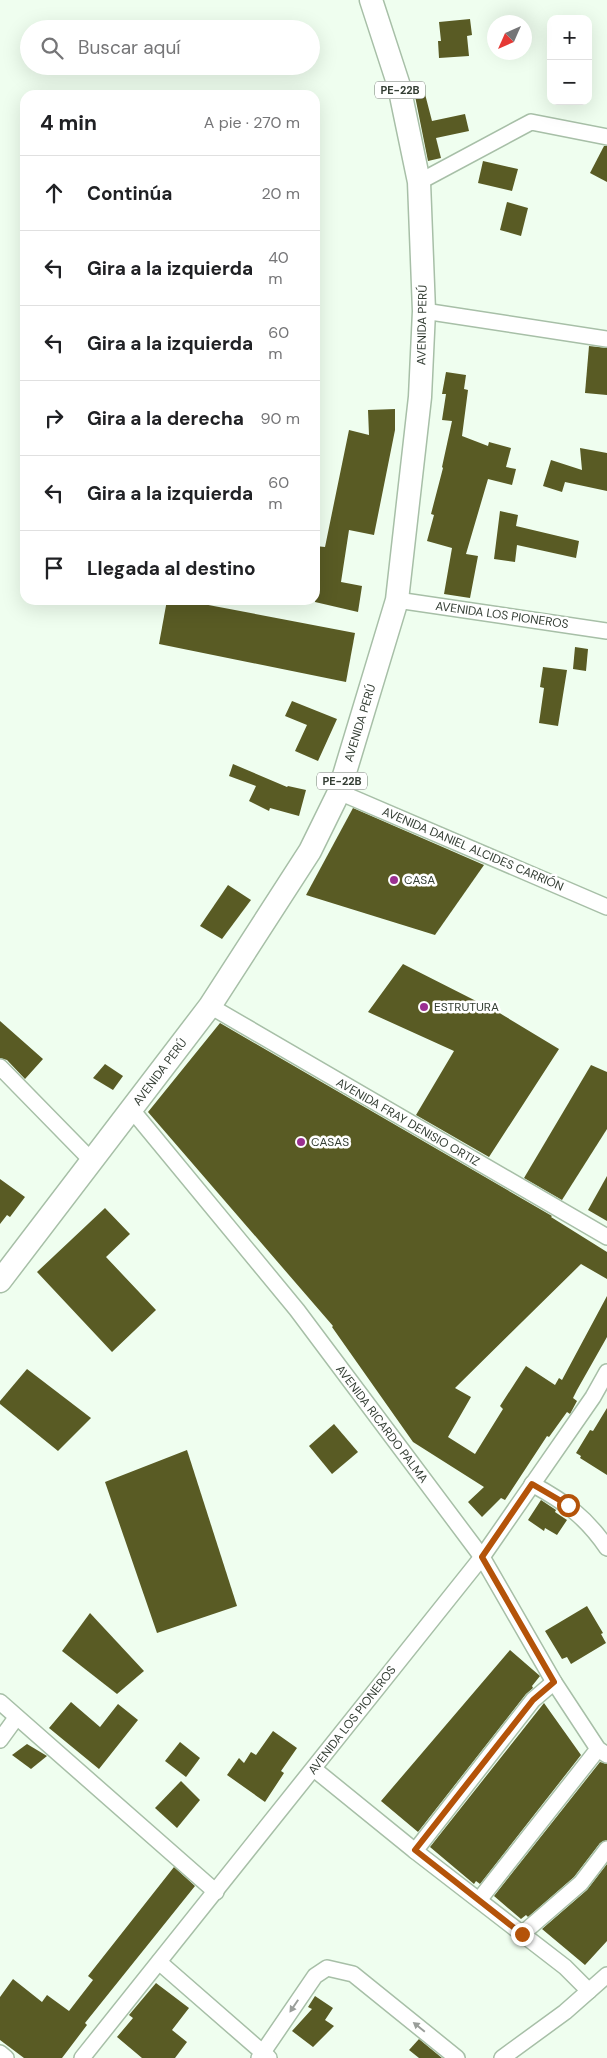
<!DOCTYPE html>
<html lang="es">
<meta charset="utf-8">
<style>
:root{--surface:#fff;--page:#f6f6f6;--text:#202124;--muted:#757577;--line:#e0e0e0}
body{margin:0;font-family:"DM Sans",sans-serif;background:var(--page);color:var(--text)}
.controls{position:absolute;right:15px;top:15px;display:grid;overflow:hidden;border-radius:10px;box-shadow:0 5px 20px #0002}
.controls button{width:45px;height:45px;display:grid;place-items:center;padding:0;border:0;border-bottom:1px solid var(--line);background:var(--surface);color:var(--text);font:25px sans-serif}
.compass{position:absolute;left:487px;top:15px;width:45px;height:45px;border-radius:50%;background:var(--surface);box-shadow:0 5px 20px #0002;rotate:225deg}
.stop{position:absolute;width:15px;height:15px;margin:-11px;border:4px solid #b45309;border-radius:50%;background:#fff}
.stop.end{background:#b45309;border-color:#fff;box-shadow:0 1px 5px #0008}
.list{margin:0;padding:0;list-style:none}
h2{display:flex;justify-content:space-between;align-items:center;height:65px;margin:0;padding:0 20px;font-size:21px}
h2 small{font-size:16px;font-weight:400;color:var(--muted)}
.list li{display:grid;grid-template-columns:32px 1fr auto;gap:15px;align-items:center;box-sizing:border-box;height:75px;padding:0 20px;border-top:1px solid var(--line)}
.list b{display:block;font-size:19px;white-space:nowrap}
.list em{font-size:16px;font-style:normal;color:var(--muted)}
.icon{flex:none;width:28px;height:28px;fill:none;stroke:currentColor;stroke-width:2;stroke-linecap:round;stroke-linejoin:round}
.map{position:relative;flex:none;width:607px;height:2058px;overflow:hidden}
.search{position:absolute;background:var(--surface);box-shadow:0 5px 20px #0002;left:20px;top:20px;width:300px;height:55px;display:flex;align-items:center;gap:12px;box-sizing:border-box;padding:0 18px;border-radius:28px;color:var(--muted);font-size:19px}
.panel{position:absolute;background:var(--surface);box-shadow:0 5px 20px #0002;left:20px;top:90px;width:300px;height:515px;border-radius:15px}
.map>svg:first-child{display:block}
.building{fill:#595b24}
.lines{fill:none;stroke-linecap:round;stroke-linejoin:round}
.minor-casing{stroke:#a7bfa7;stroke-width:18}
.highway-casing{stroke:#a7bfa7;stroke-width:25}
.minor{stroke:#fff;stroke-width:15}
.highway{stroke:#fff;stroke-width:22}
.oneway{fill:#9a9e9a}
.route{stroke:#b45309;stroke-width:6}
.poi-dot{fill:#9a2f91;stroke:#fff;stroke-width:2}
.labels{text-anchor:middle;stroke-width:5;stroke-linejoin:round;paint-order:stroke}
.shield{fill:#fff;stroke:#717871;stroke-width:1}
.shield-label{font-size:11px;font-weight:bold;fill:#343e34}
.street-label{font-size:12px;fill:#343e34;stroke:#fff}
.poi-label{font-size:12px;fill:#343e34;stroke:#fff;text-anchor:start}
</style>
<div class="map">
<svg width="607" height="2058" viewBox="0 0 607 2058">
<rect width="100%" height="100%" fill="#effeef"/>
<g class="building">
<path d="M470,19L472,35L467,36L469,56L439,58L438,41H441L439,22Z"/>
<path d="M425,94L432,121L465,114L469,131L436,138L441,158L428,161L415,96Z"/>
<path d="M604,146H607V182L590,173Z"/>
<path d="M483,161L518,169L512,191L478,183Z"/>
<path d="M507,202L528,208L521,236L500,230Z"/>
<path d="M589,346L607,348V395L585,393Z"/>
<path d="M446,372L466,375L464,389L468,390L462,436L488,446L489,442L511,448L506,467L516,469L512,485L488,479L466,554L478,556L470,598L444,594L452,548L427,541L434,515L431,514L443,468L442,467L452,421L442,420L446,394H442Z"/>
<path d="M395,409V430L374,535L349,530L341,582L362,586L358,612L315,602V546L325,547L349,430L369,435L368,410Z"/>
<path d="M580,448L607,453V491L565,482L562,492L543,486L551,460L582,470Z"/>
<path d="M500,511L518,515L516,526L579,541L576,558L517,545L515,562L494,559Z"/>
<path d="M167,600H182L355,633L346,682L159,644Z"/>
<path d="M575,647L588,649L586,671L573,669Z"/>
<path d="M543,667L567,670L558,726L539,723L544,688L540,687Z"/>
<path d="M292,701L337,719L318,761L295,751L307,725L285,716Z"/>
<path d="M233,764L287,787L288,786L306,790L299,816L270,808L269,811L249,801L256,786L229,776Z"/>
<path d="M353,808L484,865L435,935L306,895Z"/>
<path d="M228,885L251,900L222,939L200,926Z"/>
<path d="M403,964L482,1004L483,1003L559,1049L489,1157L416,1115L454,1051L368,1012Z"/>
<path d="M0,1021L43,1059L25,1079L7,1060L0,1058Z"/>
<path d="M220,1023L552,1216L551,1217L607,1252V1279L581,1264L455,1388L471,1397L448,1437L475,1454L503,1409L500,1406L526,1366L555,1385L559,1378L562,1380L607,1296V1337L577,1390L573,1398L577,1401L570,1414L567,1412L549,1437L547,1436L505,1500L501,1498L482,1517L468,1502L484,1487L413,1442L332,1327L333,1326L148,1112Z"/>
<path d="M105,1064L123,1076L113,1090L93,1078Z"/>
<path d="M591,1065L607,1072V1129L562,1200L524,1178Z"/>
<path d="M607,1176V1221L588,1210Z"/>
<path d="M0,1179L25,1197L10,1217L7,1215L0,1224Z"/>
<path d="M105,1208L130,1234L106,1257L156,1310L112,1352L37,1272Z"/>
<path d="M27,1369L91,1418L58,1451L0,1404V1401Z"/>
<path d="M607,1408V1475L580,1458L581,1456L576,1453L590,1430L593,1431Z"/>
<path d="M334,1424L358,1452L332,1474L309,1446Z"/>
<path d="M187,1450L237,1606L157,1633L105,1482Z"/>
<path d="M541,1500L556,1510L555,1512L567,1520L557,1535L545,1528L544,1531L528,1520Z"/>
<path d="M587,1606L603,1633L601,1634L606,1643L571,1664L567,1657L562,1659L545,1631Z"/>
<path d="M90,1613L144,1671L117,1694L62,1651Z"/>
<path d="M510,1650L540,1676L532,1686L533,1688L526,1694L418,1832L381,1801Z"/>
<path d="M71,1702L100,1727L118,1704L138,1720L99,1769L49,1728Z"/>
<path d="M544,1703L581,1755L480,1884L476,1881L474,1884L430,1847Z"/>
<path d="M273,1731L297,1748L281,1771L284,1773L265,1802L227,1775L239,1758L244,1763L251,1752L256,1755Z"/>
<path d="M180,1742L200,1758L186,1777L165,1761Z"/>
<path d="M27,1744L47,1756L31,1769L12,1755Z"/>
<path d="M600,1762L607,1764V1840L600,1843L574,1877L528,1917L526,1915L521,1919L494,1896Z"/>
<path d="M181,1781L200,1800L177,1828L155,1808Z"/>
<path d="M607,1864V1941L585,1965L542,1929L587,1890Z"/>
<path d="M174,1867L195,1886L85,2023L87,2025L62,2058H24L0,2040V1997L13,1979L42,2002L47,1995L69,2011L93,1980L88,1976Z"/>
<path d="M156,1983L189,2008L172,2030L187,2042L175,2058H142L117,2037L133,2018L129,2015Z"/>
<path d="M315,1996L333,2008L325,2020L334,2026L313,2047L292,2031L312,2009L308,2007Z"/>
<path d="M419,2039L442,2058H419L409,2050Z"/>
</g>
<g class="lines">
<defs>
<g id="minor">
<path d="M419,182L531,122L607,137"/>
<path d="M424,311L607,339"/>
<path d="M397,600L607,631"/>
<path d="M339,792L607,907"/>
<path d="M210,1006L607,1237"/>
<path d="M0,1067L91,1160"/>
<path d="M132,1110L297,1310L482,1557L554,1682L598,1749L607,1755"/>
<path d="M532,1484C565,1502 586,1517 607,1548"/>
<path d="M0,1702L216,1892"/>
<path d="M0,1740L16,1718"/>
<path d="M314,1769L415,1851L565,1967L589,1991"/>
<path d="M415,1851L533,1700L554,1682"/>
<path d="M479,1900L598,1749"/>
<path d="M522,1934L581,1883L607,1849"/>
<path d="M159,1962L269,2058"/>
<path d="M0,2053L6,2058"/>
<path d="M82,2058L482,1557L593,1397L607,1372"/>
<path d="M259,2058L315,1976L327,1968L353,1974L457,2058"/>
<path d="M502,2058L565,2012L607,1975"/>
</g>
<path id="highway" d="M0,1281L210,1006L310,851L339,792L397,600L420,397L424,311L419,182L399,86L371,0"/>
</defs>
<use href="#minor" class="minor-casing"/>
<use href="#highway" class="highway-casing"/>
<use href="#minor" class="minor"/>
<use href="#highway" class="highway"/>
</g>
<defs><path id="oneway-solid" d="M-6-.8H1V-3.2L6.5 0L1 3.2V.8H-6Z" transform="scale(1.25)"/></defs>
<g class="oneway">
<use href="#oneway-solid" transform="translate(294 2006) rotate(124)"/>
<use href="#oneway-solid" transform="translate(419 2027) rotate(-141)"/>
</g>
<g class="lines">
<path class="route" d="M522,1934L415,1850L533,1700L554,1682L482,1557L532,1484L568,1505"/>
</g>
<g class="poi-dot">
<circle cx="394" cy="880" r="5"/>
<circle cx="424" cy="1007" r="5"/>
<circle cx="301" cy="1142" r="5"/>
</g>
<g class="labels">
<g class="shield">
<rect x="375" y="81.5" width="50" height="17" rx="4"/>
<rect x="317" y="772.5" width="50" height="17" rx="4"/>
</g>
<g class="shield-label">
<text x="400" y="94">PE-22B</text>
<text x="342" y="785">PE-22B</text>
</g>
<g class="street-label">
<text transform="translate(422 325) rotate(-89)" y="4">AVENIDA PERÚ</text>
<text transform="translate(502 615) rotate(8)" y="4">AVENIDA LOS PIONEROS</text>
<text transform="translate(360 723) rotate(-73)" y="4">AVENIDA PERÚ</text>
<text transform="translate(473 849) rotate(23)" y="4">AVENIDA DANIEL ALCIDES CARRIÓN</text>
<text transform="translate(160 1072) rotate(-53)" y="4">AVENIDA PERÚ</text>
<text transform="translate(408 1122) rotate(30)" y="4">AVENIDA FRAY DENISIO ORTIZ</text>
<text transform="translate(382 1424) rotate(53)" y="4">AVENIDA RICARDO PALMA</text>
<text transform="translate(352 1720) rotate(-52)" y="4">AVENIDA LOS PIONEROS</text>
</g>
<g class="poi-label">
<text x="404" y="884">CASA</text>
<text x="434" y="1011">ESTRUTURA</text>
<text x="311" y="1146">CASAS</text>
</g>
</g>
</svg>
<div class="controls">
<button>+</button>
<button>−</button>
</div>
<svg class="compass" viewBox="-18 -18 36 36"><path d="M0-13l5 13h-10z" fill="#e53935"/><path d="M0 13l5-13h-10z" fill="#757577"/></svg>
<div class="stop" style="left:568px;top:1505px"></div>
<div class="stop end" style="left:522px;top:1934px"></div>
<div class="search"><svg class="icon" aria-label="search" viewBox="0 0 24 24"><circle cx="10" cy="10" r="6"/><path d="M15 15l6 6"/></svg>Buscar aquí</div>
<section class="panel">
<h2>4 min<small>A pie · 270 m</small></h2>
<ul class="list">
<li><svg class="icon" aria-label="ahead" viewBox="0 0 24 24"><path d="M12 20V5M6 11l6-6 6 6"/></svg><div><b>Continúa</b></div><em>20 m</em></li>
<li><svg class="icon" aria-label="left" viewBox="0 0 24 24"><path d="M17 20v-9H6M10 6l-5 5 5 5"/></svg><div><b>Gira a la izquierda</b></div><em>40 m</em></li>
<li><svg class="icon" aria-label="left" viewBox="0 0 24 24"><path d="M17 20v-9H6M10 6l-5 5 5 5"/></svg><div><b>Gira a la izquierda</b></div><em>60 m</em></li>
<li><svg class="icon" aria-label="right" viewBox="0 0 24 24"><path d="M7 20v-9h11M14 6l5 5-5 5"/></svg><div><b>Gira a la derecha</b></div><em>90 m</em></li>
<li><svg class="icon" aria-label="left" viewBox="0 0 24 24"><path d="M17 20v-9H6M10 6l-5 5 5 5"/></svg><div><b>Gira a la izquierda</b></div><em>60 m</em></li>
<li><svg class="icon" aria-label="arrive" viewBox="0 0 24 24"><path d="M6 21V4h12l-3 4 3 4H6"/></svg><div><b>Llegada al destino</b></div></li>
</ul>
</section>
</div>
